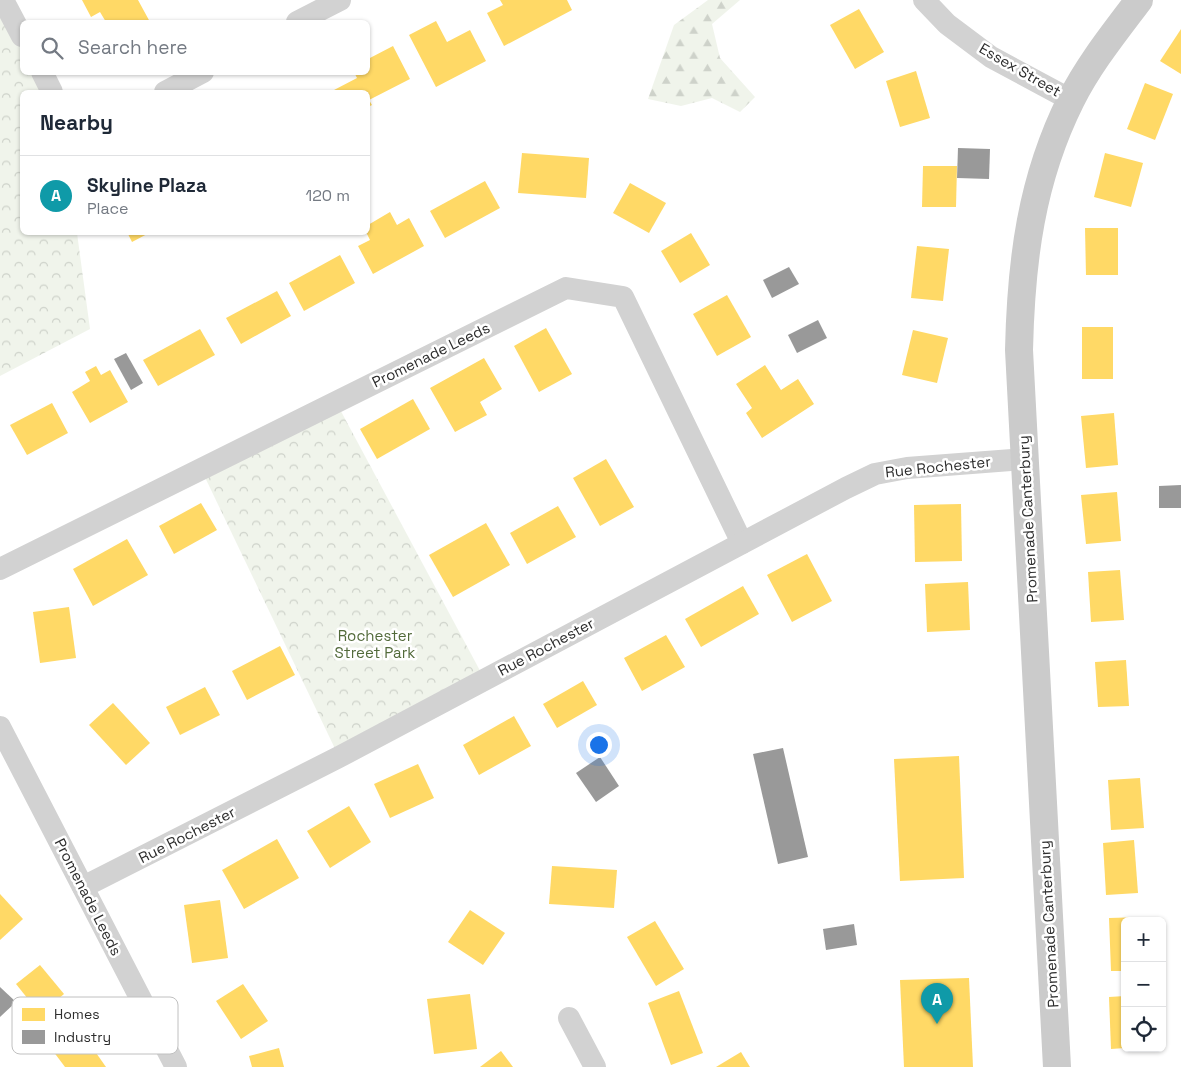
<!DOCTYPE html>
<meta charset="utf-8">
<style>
:root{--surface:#fff;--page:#f6f6f7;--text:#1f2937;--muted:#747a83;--line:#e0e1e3;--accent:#0f766e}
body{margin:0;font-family:"Space Grotesk",sans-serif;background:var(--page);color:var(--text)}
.controls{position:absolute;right:15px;bottom:15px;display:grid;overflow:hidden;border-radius:8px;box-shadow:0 1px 4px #0004}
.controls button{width:45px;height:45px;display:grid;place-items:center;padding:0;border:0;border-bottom:1px solid var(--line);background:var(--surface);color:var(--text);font:25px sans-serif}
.you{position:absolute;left:598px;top:744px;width:18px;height:18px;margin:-12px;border:4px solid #fff;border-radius:50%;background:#1a73e8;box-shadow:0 0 0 8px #1a73e833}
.badge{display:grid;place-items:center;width:32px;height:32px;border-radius:50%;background:var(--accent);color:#fff;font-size:16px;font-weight:700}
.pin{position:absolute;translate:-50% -41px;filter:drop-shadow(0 1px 2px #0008)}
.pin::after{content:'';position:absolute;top:26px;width:18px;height:15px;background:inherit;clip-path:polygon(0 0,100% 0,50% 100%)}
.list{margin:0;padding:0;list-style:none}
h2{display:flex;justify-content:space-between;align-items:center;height:65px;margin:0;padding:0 20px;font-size:21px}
h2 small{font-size:16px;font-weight:400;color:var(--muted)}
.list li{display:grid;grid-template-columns:32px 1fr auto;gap:15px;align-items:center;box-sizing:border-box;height:80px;padding:0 20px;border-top:1px solid var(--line)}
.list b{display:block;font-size:19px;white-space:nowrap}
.list p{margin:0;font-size:16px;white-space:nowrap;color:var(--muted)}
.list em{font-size:16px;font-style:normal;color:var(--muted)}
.icon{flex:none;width:28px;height:28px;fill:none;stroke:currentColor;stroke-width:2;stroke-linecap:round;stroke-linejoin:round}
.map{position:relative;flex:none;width:1181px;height:1067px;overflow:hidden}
.search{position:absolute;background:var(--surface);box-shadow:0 1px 4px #0004;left:20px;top:20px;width:350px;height:55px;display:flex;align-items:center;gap:12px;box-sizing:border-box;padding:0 18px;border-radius:8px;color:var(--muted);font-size:19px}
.panel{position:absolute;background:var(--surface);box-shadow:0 1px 4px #0004;left:20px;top:90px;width:350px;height:145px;border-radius:8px}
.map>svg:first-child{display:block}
.forest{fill:url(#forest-firs)}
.park{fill:url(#park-crowns)}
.homes{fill:#ffd966}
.industry{fill:#999}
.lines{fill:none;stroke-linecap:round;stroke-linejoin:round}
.street{stroke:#d2d2d2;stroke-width:22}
.secondary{stroke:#cbcbcb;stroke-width:28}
.labels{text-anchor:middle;stroke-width:5;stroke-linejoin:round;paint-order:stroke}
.street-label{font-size:15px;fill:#2d2d2d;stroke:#fff}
.park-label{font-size:15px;fill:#526a3a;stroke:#fff}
.key{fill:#fff;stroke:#c0c0c0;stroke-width:1}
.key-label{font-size:14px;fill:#2d2d2d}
</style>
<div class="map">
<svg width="1181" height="1067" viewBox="0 0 1181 1067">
<defs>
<pattern id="forest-firs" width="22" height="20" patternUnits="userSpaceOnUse" patternTransform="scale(1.25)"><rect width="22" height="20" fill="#f0f4eb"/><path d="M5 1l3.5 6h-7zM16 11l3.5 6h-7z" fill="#ced2ca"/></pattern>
<pattern id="park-crowns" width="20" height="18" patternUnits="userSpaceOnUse" patternTransform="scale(1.25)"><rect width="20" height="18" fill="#f0f4eb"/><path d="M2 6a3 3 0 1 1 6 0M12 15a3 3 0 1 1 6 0" fill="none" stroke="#ced2ca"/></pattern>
</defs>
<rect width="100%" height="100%" fill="#fff"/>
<path class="forest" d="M708,0H740L712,24L720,58L755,97L740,112L712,98L681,106L648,99L674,25Z"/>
<g class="park">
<path d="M0,0L22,36V72L42,73L52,92H22V232L77,233L90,329L0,376Z"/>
<path d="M336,402L485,680L339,757L201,469Z"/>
</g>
<g class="homes">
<path d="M82,0H138L150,22H106L100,12L91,17Z"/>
<path d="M500,0H567L572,10L504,46L487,13L503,5Z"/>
<path d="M859,9L884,52L855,69L830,25Z"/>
<path d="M436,21L447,42L470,30L486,61L436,87L409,35Z"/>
<path d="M1181,29V74L1160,61Z"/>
<path d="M393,46L410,79L369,100L372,105L368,107V92H335L334,90L357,78L354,72H368V59Z"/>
<path d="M916,71L930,118L900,127L886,81Z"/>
<path d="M1145,83L1173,94L1155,140L1127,129Z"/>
<path d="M522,153L589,158L586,198L518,193Z"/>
<path d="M1105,153L1143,163L1131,207L1094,197Z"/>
<path d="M923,166H957L956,207H922Z"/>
<path d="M485,181L500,208L445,238L430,211Z"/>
<path d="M630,183L666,203L649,233L613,213Z"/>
<path d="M390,212L397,225L409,218L424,246L373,274L358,246L370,240L366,232L368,225Z"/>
<path d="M1085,228H1118V275H1086Z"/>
<path d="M127,232H151L132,242Z"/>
<path d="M691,233L710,265L680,283L661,251Z"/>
<path d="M917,246L949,249L943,301L911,298Z"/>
<path d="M340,255L355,283L304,311L289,283Z"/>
<path d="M277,291L291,316L241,344L226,318Z"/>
<path d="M727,295L751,337L717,356L693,314Z"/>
<rect x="1082" y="327" width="31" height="52"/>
<path d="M546,328L572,374L539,392L514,346Z"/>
<path d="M200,329L215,355L158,386L143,360Z"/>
<path d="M913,330L948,338L937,383L902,375Z"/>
<path d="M484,358L502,389L480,402L487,415L455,432L430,388Z"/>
<path d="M765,365L781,390L798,379L814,404L762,438L746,413L752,408L736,384Z"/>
<path d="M96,366L101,375L110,370L128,402L90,423L72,392L90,381L85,372Z"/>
<path d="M413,399L430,429L377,459L360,429Z"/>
<path d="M52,403L68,433L27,455L10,425Z"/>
<path d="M1114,413L1118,465L1086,468L1081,416Z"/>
<path d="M606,459L634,507L600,526L573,478Z"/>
<path d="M1117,492L1121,541L1086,544L1081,495Z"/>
<path d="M201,503L217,530L174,554L159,526Z"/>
<path d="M961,504L962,561L915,562L914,505Z"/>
<path d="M558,506L576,537L527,564L510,533Z"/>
<path d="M486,523L510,565L453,597L429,555Z"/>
<path d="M127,539L148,575L93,606L73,569Z"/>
<path d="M807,554L832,601L792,622L767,575Z"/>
<path d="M1120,570L1124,620L1091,622L1088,572Z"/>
<path d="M968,582L970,630L927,632L925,584Z"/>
<path d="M743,586L759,614L701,647L685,619Z"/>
<path d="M69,607L76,658L40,663L33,612Z"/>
<path d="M666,635L685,667L642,691L624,658Z"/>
<path d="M280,646L295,675L247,700L232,671Z"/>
<path d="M1126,660L1129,706L1098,707L1095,662Z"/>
<path d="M583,681L597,705L557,728L543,704Z"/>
<path d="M205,687L220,715L180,735L166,707Z"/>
<path d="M113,703L150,743L126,765L89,725Z"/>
<path d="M514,716L531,746L479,775L463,745Z"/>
<path d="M959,756L964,878L900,881L894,759Z"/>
<path d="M418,764L434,798L390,818L374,784Z"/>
<path d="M1140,778L1144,828L1111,830L1108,780Z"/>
<path d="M349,806L371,842L330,868L307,831Z"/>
<path d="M277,839L299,878L244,909L222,870Z"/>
<path d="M1134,840L1138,893L1106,895L1103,843Z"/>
<path d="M552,866L617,870L614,908L549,904Z"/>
<path d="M0,894L23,919L0,940Z"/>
<path d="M220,900L228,958L192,963L184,905Z"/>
<path d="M470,910L505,933L483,965L448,942Z"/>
<path d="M1143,917V921H1125V971H1111L1109,918Z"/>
<path d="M655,921L684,969L656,986L627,937Z"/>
<path d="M40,965L64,994L40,1014L16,984Z"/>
<path d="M969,978L973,1067H904L900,980Z"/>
<path d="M243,984L268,1021L241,1039L216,1001Z"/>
<path d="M679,991L703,1053L671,1065L648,1003Z"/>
<path d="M470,994L477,1049L434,1054L427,999Z"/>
<path d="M1125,996V1048L1111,1049L1109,997Z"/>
<path d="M75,1023L106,1067H65L47,1043Z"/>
<path d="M279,1048L284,1067H252L249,1056Z"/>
<path d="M501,1051L513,1067H480Z"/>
<path d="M741,1052L750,1067H716Z"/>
</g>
<g class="industry">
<path d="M958,148L990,149L989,179L957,178Z"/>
<path d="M789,267L799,284L772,298L763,280Z"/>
<path d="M818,320L827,338L797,353L788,335Z"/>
<path d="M126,353L143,383L131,390L114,359Z"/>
<path d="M1181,485V508H1159V486Z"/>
<path d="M783,748L808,857L778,864L753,754Z"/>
<path d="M600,757L619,786L596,802L576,773Z"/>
<path d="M854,924L857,945L826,950L823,929Z"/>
<path d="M0,987L16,1002L0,1017Z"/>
</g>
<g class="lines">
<g class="street">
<path d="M3,0L22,36"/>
<path d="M924,0L947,24L991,57L1071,100"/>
<path d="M297,22L340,0"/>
<path d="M42,72L52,92"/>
<path d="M165,92L203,72"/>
<path d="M0,569L566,288L623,297L742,543"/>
<path d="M0,727L176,1067"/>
<path d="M83,887L339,757L846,488L875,474L907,468L1024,459"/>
<path d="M569,1018L595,1067"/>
</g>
<path class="secondary" d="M1057,1067L1019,350C1021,261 1031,180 1071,100C1089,64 1115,32 1139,0"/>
</g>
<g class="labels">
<g class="street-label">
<text transform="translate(1020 70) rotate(30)" y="5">Essex Street</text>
<text transform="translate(431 355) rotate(-26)" y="5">Promenade Leeds</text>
<text transform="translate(938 467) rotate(-6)" y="5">Rue Rochester</text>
<text transform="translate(1028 519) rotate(-93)" y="5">Promenade Canterbury</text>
<text transform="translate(546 647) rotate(-28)" y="5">Rue Rochester</text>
<text transform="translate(187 835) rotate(-27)" y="5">Rue Rochester</text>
<text transform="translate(88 897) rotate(63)" y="5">Promenade Leeds</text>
<text transform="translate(1049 924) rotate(-93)" y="5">Promenade Canterbury</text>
</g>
<g class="park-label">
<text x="375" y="641">Rochester<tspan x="375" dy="17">Street Park</tspan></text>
</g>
</g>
<rect x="12" y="997" width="166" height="57" rx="8" class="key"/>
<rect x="22" y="1008" width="23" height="13" fill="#ffd966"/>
<rect x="22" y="1030" width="23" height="14" fill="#999"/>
<g class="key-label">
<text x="54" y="1019">Homes</text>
<text x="54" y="1042">Industry</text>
</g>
</svg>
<div class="controls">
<button>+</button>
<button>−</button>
<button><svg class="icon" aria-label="locate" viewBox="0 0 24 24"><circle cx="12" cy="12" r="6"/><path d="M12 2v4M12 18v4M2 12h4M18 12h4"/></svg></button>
</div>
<div class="you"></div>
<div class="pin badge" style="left:937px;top:1024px;background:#0f9aa8">A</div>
<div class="search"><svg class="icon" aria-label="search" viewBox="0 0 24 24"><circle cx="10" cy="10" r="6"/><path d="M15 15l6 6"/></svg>Search here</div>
<section class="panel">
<h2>Nearby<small></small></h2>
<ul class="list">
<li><span class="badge" style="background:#0f9aa8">A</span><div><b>Skyline Plaza</b><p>Place</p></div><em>120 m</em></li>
</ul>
</section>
</div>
